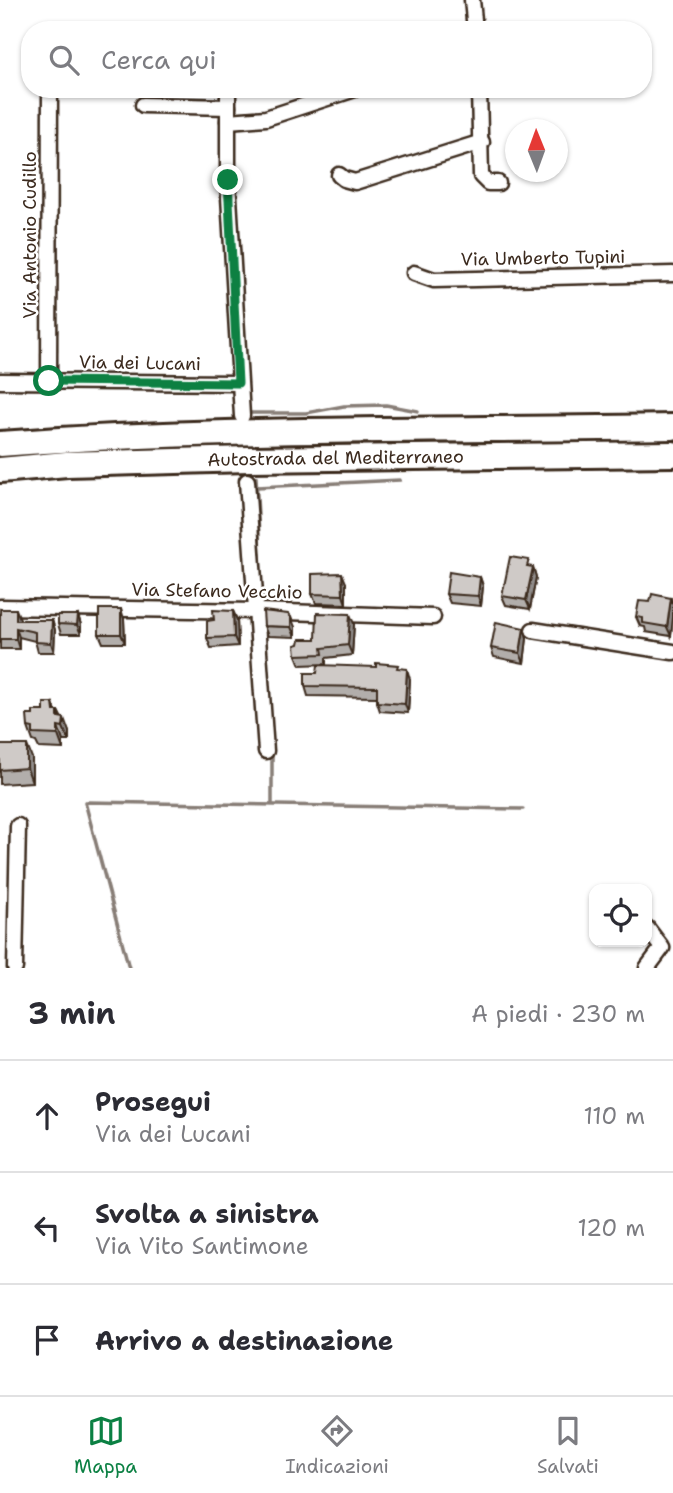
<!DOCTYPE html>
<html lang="it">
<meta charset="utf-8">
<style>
:root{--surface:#fff;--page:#f7f7f7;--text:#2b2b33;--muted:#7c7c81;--line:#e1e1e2;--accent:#0b8043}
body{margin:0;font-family:"Shantell Sans",sans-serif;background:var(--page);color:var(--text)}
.controls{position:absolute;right:21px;bottom:21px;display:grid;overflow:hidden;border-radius:14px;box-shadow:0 2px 5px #0004}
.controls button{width:63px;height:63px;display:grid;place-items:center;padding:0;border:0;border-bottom:2px solid var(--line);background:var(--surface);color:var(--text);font:35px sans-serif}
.compass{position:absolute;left:505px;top:119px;width:63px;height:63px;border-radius:50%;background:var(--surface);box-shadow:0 2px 5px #0004;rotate:359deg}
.stop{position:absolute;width:21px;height:21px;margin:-16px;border:5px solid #0b8043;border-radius:50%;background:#fff}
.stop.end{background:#0b8043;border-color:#fff;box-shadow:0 2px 7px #0008}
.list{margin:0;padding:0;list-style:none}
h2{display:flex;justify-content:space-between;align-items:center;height:91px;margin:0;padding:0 28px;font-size:30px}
h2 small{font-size:23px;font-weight:400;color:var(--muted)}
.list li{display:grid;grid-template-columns:46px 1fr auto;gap:21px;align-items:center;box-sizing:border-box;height:112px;padding:0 28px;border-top:2px solid var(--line)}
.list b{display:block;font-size:26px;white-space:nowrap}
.list p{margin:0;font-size:23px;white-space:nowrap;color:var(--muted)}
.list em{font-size:23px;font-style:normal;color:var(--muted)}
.icon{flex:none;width:38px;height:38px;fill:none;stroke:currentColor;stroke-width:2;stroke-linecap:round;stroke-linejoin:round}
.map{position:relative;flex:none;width:673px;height:968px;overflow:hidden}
.search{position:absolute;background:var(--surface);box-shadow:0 2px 5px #0004;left:21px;right:21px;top:21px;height:77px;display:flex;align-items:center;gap:18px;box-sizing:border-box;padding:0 24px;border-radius:28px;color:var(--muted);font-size:26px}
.sheet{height:427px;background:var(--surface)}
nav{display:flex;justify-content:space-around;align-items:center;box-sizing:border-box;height:98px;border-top:2px solid var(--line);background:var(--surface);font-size:19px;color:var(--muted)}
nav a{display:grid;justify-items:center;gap:4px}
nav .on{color:var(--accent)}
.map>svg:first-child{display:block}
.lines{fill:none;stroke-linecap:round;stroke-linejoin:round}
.stream{stroke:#887e77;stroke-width:3.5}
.minor-casing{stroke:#3b2a1e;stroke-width:19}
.motorway-casing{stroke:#3b2a1e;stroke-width:30}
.minor{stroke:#fff;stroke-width:14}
.motorway{stroke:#fff;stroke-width:24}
.wall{fill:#b2aeab;stroke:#3b2a1e;stroke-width:2}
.shaded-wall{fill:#918d8b;stroke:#3b2a1e;stroke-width:2}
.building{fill:#cfcac7;stroke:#3b2a1e;stroke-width:2}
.route{stroke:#0b8043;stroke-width:9}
.labels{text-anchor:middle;stroke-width:5;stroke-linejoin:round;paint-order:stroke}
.street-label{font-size:18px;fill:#3b2a1e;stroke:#fff}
</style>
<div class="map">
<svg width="673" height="968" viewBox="0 0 673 968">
<rect width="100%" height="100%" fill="#fff"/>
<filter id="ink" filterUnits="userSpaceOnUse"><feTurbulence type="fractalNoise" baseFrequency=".0143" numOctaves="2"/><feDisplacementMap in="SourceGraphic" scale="14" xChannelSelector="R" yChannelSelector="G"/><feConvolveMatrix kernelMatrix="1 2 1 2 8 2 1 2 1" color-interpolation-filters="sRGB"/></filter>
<g filter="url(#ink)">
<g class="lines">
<g class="stream">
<path d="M248,413H306L344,406L386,405L418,411"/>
<path d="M256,477L262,596"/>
<path d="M257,487L400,480"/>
<path d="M272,804V750"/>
<path d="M129,968L85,802L523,809"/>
</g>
<defs>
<g id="minor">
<path d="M472,0L475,30"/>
<path d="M228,89V180L242,416"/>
<path d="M479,89L481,176L488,183H498"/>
<path d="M143,105L228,107"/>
<path d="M228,121L266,118L355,89"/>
<path d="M339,175L344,179L355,182L482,142"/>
<path d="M414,273L434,280L673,274"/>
<path d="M0,381L238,383"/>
<path d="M49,381L50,89"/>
<path d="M247,481L266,751"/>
<path d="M0,607L257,611L433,617"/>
<path d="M533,630L673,652"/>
<path d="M647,928L662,948L647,968"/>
<path d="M15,968L18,826"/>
</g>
<g id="motorway">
<path d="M0,444C224,427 449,431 673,427"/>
<path id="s1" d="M0,470L67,464L249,459L673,454"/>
</g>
</defs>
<use href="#minor" class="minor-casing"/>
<use href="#motorway" class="motorway-casing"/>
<use href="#minor" class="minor"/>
<use href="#motorway" class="motorway"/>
</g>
<g class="wall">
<path d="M531,567H533L536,577L530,609L506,605L502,596Z"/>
<path d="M480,577L483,586L481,606L450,603L446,594Z"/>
<path d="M346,583V604L316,603L312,594Z"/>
<path d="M671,598L673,604V617L671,636L646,632L645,627L640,626L636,617L650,602Z"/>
<path d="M0,609L20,619V620H52L55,630L54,652H38L35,641L19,637V649H0Z"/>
<path d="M233,611L237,620L238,646L211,648L207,638L214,620Z"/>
<path d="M78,615L81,625V634H61L58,624Z"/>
<path d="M124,619L125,643H103L99,634Z"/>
<path d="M354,624L352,655L326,658V664L300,665L296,655L316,639Z"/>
<path d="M264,626L295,627V637L268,636Z"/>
<path d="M524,628L527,638L524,663L494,657L491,648Z"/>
<path d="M399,669L410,679L408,713L380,711L377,702V697L308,696L305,686L317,673Z"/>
<path d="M53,703L56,711H58L69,732V741H63V749L39,748L36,742L33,741L28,727L33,715L44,711Z"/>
<path d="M0,745L32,758V782L0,784Z"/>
</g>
<g class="shaded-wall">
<path d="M533,567L536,577L530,609L526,600Z"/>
<path d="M342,573L346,583V604L343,595Z"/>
<path d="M480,577L483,586L481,606L478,596Z"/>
<path d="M671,598L673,604V617L671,636L667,627Z"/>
<path d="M16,609L20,619L19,630L16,620Z"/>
<path d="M121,609L124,619L125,643L121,634Z"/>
<path d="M233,611L237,620L238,646L234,637Z"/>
<path d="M350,614L354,624L352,655L348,645Z"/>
<path d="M78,615L81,625V634L77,625Z"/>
<path d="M291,617L295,627V637L291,627Z"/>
<path d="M52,620L55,630L54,652L51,643Z"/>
<path d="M16,628L19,637V649L16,639Z"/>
<path d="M524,628L527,638L524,663L520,653Z"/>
<path d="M407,669L410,679L408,713L405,704Z"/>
<path d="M53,703L58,717V711L64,725V718L69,732V741L63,727L54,711Z"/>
<path d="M58,726L63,741V749L58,735Z"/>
<path d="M27,745L32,758V782L27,768Z"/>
</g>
<g class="building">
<path d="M510,557L529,560L527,566L533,567L526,600L502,596Z"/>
<path d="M449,572L480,577L478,596L446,594Z"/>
<path d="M342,573L343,595L312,594V574Z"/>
<path d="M652,594L671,598L667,627L643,623V618L636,617L639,601L650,602Z"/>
<path d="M0,609H16V620H52L51,643L35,642V632L16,628V639H0Z"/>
<rect x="99" y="609" width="22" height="25"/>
<path d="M213,610L233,611L234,637L207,638V621L214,620Z"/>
<path d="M263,611L288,614L291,617V627L264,626Z"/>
<path d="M317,613L350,614L348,645L322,648L323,654L296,655L295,645L299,644L300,639H316Z"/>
<path d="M58,615H78L77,625L58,624Z"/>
<path d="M496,622L524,628L520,653L491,648Z"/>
<path d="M376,663L398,665L397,668L407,669L405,704L377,702V687L305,686V673H317L318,665L376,667Z"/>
<path d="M44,703H53L54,711H58V717L64,718L63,727L58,726V735L33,734V728L28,727L27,715H33V711H44Z"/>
<path d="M0,745H27V768L0,770Z"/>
</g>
</g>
<g class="lines" filter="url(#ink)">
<path class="route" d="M49,381L238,383L228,180"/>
</g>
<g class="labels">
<g class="street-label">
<text transform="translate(30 235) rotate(-90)" y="6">Via Antonio Cudillo</text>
<text transform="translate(543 258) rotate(-1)" y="6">Via Umberto Tupini</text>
<text transform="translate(140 363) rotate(1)" y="6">Via dei Lucani</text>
<text dy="6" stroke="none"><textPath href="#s1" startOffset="336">Autostrada del Mediterraneo</textPath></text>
<text transform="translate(217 591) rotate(1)" y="6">Via Stefano Vecchio</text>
</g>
</g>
</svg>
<div class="controls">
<button><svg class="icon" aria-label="locate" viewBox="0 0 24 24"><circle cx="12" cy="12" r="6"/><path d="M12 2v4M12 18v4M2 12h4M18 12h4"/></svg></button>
</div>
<svg class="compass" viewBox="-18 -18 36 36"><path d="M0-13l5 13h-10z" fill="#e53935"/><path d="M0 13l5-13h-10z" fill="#7c7c81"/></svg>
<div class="stop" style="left:49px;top:381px"></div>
<div class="stop end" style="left:228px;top:180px"></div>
<div class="search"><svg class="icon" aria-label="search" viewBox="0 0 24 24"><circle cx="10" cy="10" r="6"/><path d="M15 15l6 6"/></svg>Cerca qui</div>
</div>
<section class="sheet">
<h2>3 min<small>A piedi · 230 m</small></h2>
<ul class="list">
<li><svg class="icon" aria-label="ahead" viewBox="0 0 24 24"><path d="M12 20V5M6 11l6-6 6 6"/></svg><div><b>Prosegui</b><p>Via dei Lucani</p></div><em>110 m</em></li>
<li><svg class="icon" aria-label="left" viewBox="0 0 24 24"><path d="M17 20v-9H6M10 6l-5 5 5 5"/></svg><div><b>Svolta a sinistra</b><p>Via Vito Santimone</p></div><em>120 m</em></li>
<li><svg class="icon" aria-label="arrive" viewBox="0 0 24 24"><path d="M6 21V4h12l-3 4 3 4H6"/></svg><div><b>Arrivo a destinazione</b></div></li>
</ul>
</section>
<nav>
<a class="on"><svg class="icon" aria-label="map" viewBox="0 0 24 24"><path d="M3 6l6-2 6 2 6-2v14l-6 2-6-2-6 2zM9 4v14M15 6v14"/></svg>Mappa</a>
<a><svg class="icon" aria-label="directions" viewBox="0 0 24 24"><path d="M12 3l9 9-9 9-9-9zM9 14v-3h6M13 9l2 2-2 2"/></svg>Indicazioni</a>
<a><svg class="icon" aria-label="saved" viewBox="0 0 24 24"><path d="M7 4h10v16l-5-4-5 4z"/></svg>Salvati</a>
</nav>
